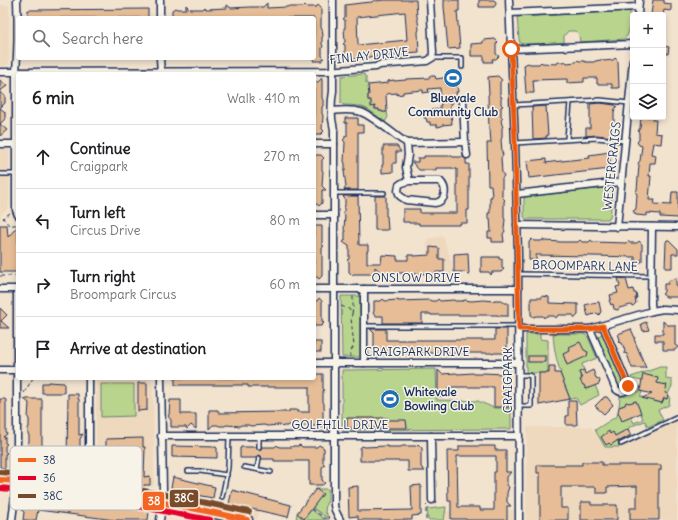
<!DOCTYPE html>
<meta charset="utf-8">
<style>
:root{--surface:#fff;--page:#f2f2f2;--text:#202124;--muted:#757577;--line:#e0e0e0}
body{margin:0;font-family:Delius,sans-serif;background:var(--page);color:var(--text)}
.controls{position:absolute;right:12px;top:12px;display:grid;overflow:hidden;border-radius:4px;box-shadow:0 2px 6px #0003}
.controls button{width:36px;height:36px;display:grid;place-items:center;padding:0;border:0;border-bottom:1px solid var(--line);background:var(--surface);color:var(--text);font:20px sans-serif}
.stop{position:absolute;width:12px;height:12px;margin:-9px;border:3px solid #ea580c;border-radius:50%;background:#fff}
.stop.end{background:#ea580c;border-color:#fff;box-shadow:0 1px 4px #0008}
.list{margin:0;padding:0;list-style:none}
h2{display:flex;justify-content:space-between;align-items:center;height:52px;margin:0;padding:0 16px;font-size:17px}
h2 small{font-size:13px;font-weight:400;color:var(--muted)}
.list li{display:grid;grid-template-columns:26px 1fr auto;gap:12px;align-items:center;box-sizing:border-box;height:64px;padding:0 16px;border-top:1px solid var(--line)}
.list b{display:block;font-size:15px;white-space:nowrap}
.list p{margin:0;font-size:13px;white-space:nowrap;color:var(--muted)}
.list em{font-size:13px;font-style:normal;color:var(--muted)}
.icon{flex:none;width:22px;height:22px;fill:none;stroke:currentColor;stroke-width:2;stroke-linecap:round;stroke-linejoin:round}
.map{position:relative;flex:none;width:678px;height:520px;overflow:hidden}
.search{position:absolute;background:var(--surface);box-shadow:0 2px 6px #0003;left:16px;top:16px;width:300px;height:44px;display:flex;align-items:center;gap:10px;box-sizing:border-box;padding:0 14px;border-radius:4px;color:var(--muted);font-size:15px}
.panel{position:absolute;background:var(--surface);box-shadow:0 2px 6px #0003;left:16px;top:72px;width:300px;height:308px;border-radius:4px}
.map>svg:first-child{display:block}
.built{fill:#eed8be}
.green{fill:#b9d58d;stroke:#6a8276}
.building{fill:#e6bd96;stroke:#1b2f5e;fill-rule:evenodd}
.lines{fill:none;stroke-linecap:round;stroke-linejoin:round}
.service-casing{stroke:#1b2f5e;stroke-width:6}
.minor-casing{stroke:#1b2f5e;stroke-width:9}
.primary-casing{stroke:#1b2f5e;stroke-width:13}
.path{stroke:#1b2f5e;stroke-width:1;stroke-dasharray:4 3;stroke-linecap:butt}
.service{stroke:#f7f3e8;stroke-width:3}
.minor{stroke:#f7f3e8;stroke-width:6}
.primary{stroke:#f7f3e8;stroke-width:10}
.bus-1-casing{stroke:#f7f3e8;stroke-width:9}
.bus-2-casing{stroke:#f7f3e8;stroke-width:9}
.bus-3-casing{stroke:#f7f3e8;stroke-width:9}
.bus-1{stroke:#f26522;stroke-width:6}
.bus-2{stroke:#e4002b;stroke-width:6}
.bus-3{stroke:#7a4b2a;stroke-width:6}
.route{stroke:#ea580c;stroke-width:5}
.labels{text-anchor:middle;stroke-width:3;stroke-linejoin:round;paint-order:stroke}
.street-label{font-size:12px;fill:#1b2f5e;stroke:#f7f3e8}
.poi-label{font-size:12px;font-weight:bold;fill:#1b2f5e;stroke:#f7f3e8}
.key{fill:#f7f3e8;stroke:#b5b8bf;stroke-width:1}
.key-label{font-size:11px;fill:#1b2f5e}
.line-badge{stroke:#f7f3e8;stroke-width:1.5}
.badge-label{font-size:11px;text-anchor:middle;font-weight:bold;fill:#fff}
</style>
<div class="map">
<svg width="678" height="520" viewBox="0 0 678 520">
<rect width="100%" height="100%" fill="#f2e3cf"/>
<filter id="ink" filterUnits="userSpaceOnUse"><feTurbulence type="fractalNoise" baseFrequency=".025" numOctaves="2"/><feDisplacementMap in="SourceGraphic" scale="8" xChannelSelector="R" yChannelSelector="G"/><feConvolveMatrix kernelMatrix="1 2 1 2 8 2 1 2 1" color-interpolation-filters="sRGB"/></filter>
<g filter="url(#ink)">
<g class="built">
<path d="M0,5H9V65L0,66Z"/>
<path d="M0,149H9V201L8,208L1,215V225L0,228Z"/>
<path d="M443,236L452,263V281H427V239Z"/>
<path d="M99,378H148L153,384L154,485L151,488L99,480L96,476V381Z"/>
<path d="M677,420V520H526L527,427H591L605,447H619Z"/>
<path d="M0,452L35,455V463L73,464L91,466L92,491L48,485L45,504L31,508L14,506L17,481L0,479Z"/>
<path d="M232,497L261,504L257,520H248L227,515Z"/>
<path d="M520,510V520H443L444,511Z"/>
</g>
<g class="green">
<path d="M630,11C630,20 631,34 624,39L580,42L579,35L575,31H568L564,36V43L524,44L520,43L519,39L517,17Z"/>
<path d="M364,74L365,77H366V83L368,84L370,95H368V100H371V106H375V109H379V111H382V112H387L388,117L385,122C368,109 365,105 343,105L341,103V78L342,76Z"/>
<path d="M613,187L610,218L608,219H526L524,217V197Z"/>
<path d="M341,296H360V357H342Z"/>
<path d="M526,334H540V339L548,340V373H526Z"/>
<path d="M553,334H583L586,335L588,337L597,358L582,364L584,370L579,373L582,379L580,380L583,385H584L586,389L595,385L599,395L580,405L576,398L570,399L560,373H561C556,360 554,348 553,334Z"/>
<path d="M602,334L603,335L625,382V386L621,388L618,386L598,339L597,337Z"/>
<path d="M660,367H666V379L672,380V386L668,394C661,392 656,383 654,377L650,376L642,381L632,379L631,377Z"/>
<path d="M436,369L437,400L478,401L494,408H511V429L342,430V370Z"/>
<path d="M101,384H134V416L101,417Z"/>
<path d="M633,390L638,392L640,391L642,392L640,397H642V398L662,403L664,398L667,399L668,396H670L669,405L658,410L663,420L648,427L645,421L629,427V429L615,436L621,446L619,447H605L595,430L617,416L618,412L631,417L634,423L643,419L636,401L619,407L620,397L626,396Z"/>
<path d="M316,489H328V502L326,503L325,513H327V518L313,508V507L322,494Z"/>
<path d="M446,507L444,520H428L427,509Z"/>
<path d="M310,510L311,511L312,510L325,520H296L297,513L304,519Z"/>
</g>
<g class="building">
<path d="M374,0L375,1L384,0H416L417,17L418,21L419,29L418,32L419,52L405,53L402,55L393,56H389V55L377,56V59L373,56L365,58L345,59V57L343,56L345,54V45L343,44L345,42L344,28H345V20L343,19L345,17V5L361,3L372,2ZM405,12L407,40L358,45L357,17Z"/>
<path d="M444,0H459V11H457L460,48L448,49L444,7Z"/>
<path d="M479,0H494L496,2V4L494,7H479Z"/>
<path d="M653,0H664V3L671,4V11L664,10L663,15H651Z"/>
<path d="M267,3V8L287,7L289,6L291,7H303L305,5L307,7H316L318,5L321,8V28L322,29L323,36L322,37V44L323,46L322,48V56L324,58L322,60V61H314V18H172V10L175,8L177,9H186V5L190,9H202L204,7L206,9L227,8V5L231,8L250,7H263Z"/>
<path d="M148,9V18H28V10Z"/>
<path d="M495,39L498,42L496,44V54L499,56L496,59H492L493,62H484V56H471V44L483,43V40Z"/>
<path d="M663,46L669,47L668,54L663,53Z"/>
<path d="M615,58L618,61L619,88H612V84H597V78H584V82L567,83V79L533,80L534,93H526L524,65L528,63L530,64H539L541,62L542,63L557,64L558,62H563L565,61L567,63L576,62L578,60L579,61H584L586,62H594L595,61L601,60L602,59L604,61L613,60Z"/>
<path d="M429,76H435L436,79L456,76L458,92H456L457,98L452,99V104H450L452,124L442,125V126L437,127V125H430V122H427L426,118H424V116H423L422,111L440,109V105H441L440,88L428,89L429,92L423,93V90L403,92V94L397,95V93L386,94L387,112H382V111H379V109H375V106L371,107V100H368V95H369L368,85L388,83V81L394,80V81L406,80V79L430,78Z"/>
<path d="M498,76L502,80L500,82V96L502,97L501,99V104L503,106L501,107V117L503,118L501,120L502,125L503,126L502,128V138L501,139L502,152L503,155L501,158L502,173L504,176L502,178V197L505,200L504,201V218L505,219L504,229L505,231L503,234L504,242H492V238H488V232H491L490,218L488,219V213H490V197H492L491,185H488L487,143H491L490,130L489,131L488,95L489,94L488,77Z"/>
<path d="M322,78V98L323,100V106L322,107V114L323,115L322,129L324,131L321,134H314V82H318Z"/>
<path d="M0,80L7,86L0,91Z"/>
<path d="M0,92L5,96V103L0,108L5,112V119L0,124Z"/>
<path d="M600,103L615,105L617,107L615,109L614,112V124L613,125L612,132L614,134L612,137L597,135L586,136V128H590V104Z"/>
<path d="M546,106L548,136H546V138L533,139L532,107Z"/>
<path d="M641,117H654L653,120H656L655,133L662,134L661,144L653,143L651,154L656,155L655,163H650L649,176H651L649,200H655L654,204L671,205L672,192H678V218L660,217V214L647,213V216L636,215L633,211L636,209L637,194L635,192L637,190L639,165L638,163L640,161L642,146L639,145L637,142L639,140V133L638,131L640,128Z"/>
<path d="M345,118H358V125H363V132H358V190H345L344,188L346,187L344,171H345V163L344,162L345,142L343,140L345,138V136H347V123H345Z"/>
<path d="M0,124L7,130L0,136Z"/>
<path d="M383,146H397L401,152H396V163H393V172L382,173V165H383Z"/>
<path d="M610,152V169L529,178L527,161L546,159V163L552,162L590,158L589,155Z"/>
<path d="M314,155H321L324,158L322,160V170L323,171L322,186L326,190H322V203L319,206L317,204H314Z"/>
<path d="M424,156H453V157H463L466,159V164H469V210H467V223H460V225H419V223H409V222H403V209H420V213H457V169H453V168H436V170H419L412,162H418V158H424Z"/>
<path d="M344,196H358L359,245H368V251H367V263H381L382,255L397,256V260H408V255H414V256L430,255V247L439,248V259H444V272H436L433,276L431,273L421,274L419,275L418,274H411L409,275L407,273H396L394,275L392,274H385L384,275L375,267V274H354L352,275L349,272V262L347,260L349,259V245H347L343,242L345,240V231L344,230L345,215L343,213L344,212V207L345,206V199L343,197Z"/>
<path d="M375,196H386V216H387L388,230H375Z"/>
<path d="M0,225H7L8,237L18,226V272H0Z"/>
<path d="M314,226H322V245L324,246L322,248V276L319,279L317,277H314Z"/>
<path d="M532,239L534,241H541L543,240L545,241L562,242H578L580,240L582,242H589L591,240L593,242L626,243L628,241L630,243H637L639,241L642,244V262H635V257L593,256L536,255V260H529V242Z"/>
<path d="M667,240H669L678,249V254H672V268H665L666,242Z"/>
<path d="M468,253L469,276L465,272H454V254Z"/>
<path d="M481,257H499V259H502V268L504,269L501,272H492L491,275L489,272H481Z"/>
<path d="M618,278L626,279L629,290L633,289L634,293H636L637,298H635L636,303L633,306L631,305L619,308L618,310L614,309L613,304L611,305L609,300L611,299L610,295L618,293L616,287L620,286Z"/>
<path d="M676,278V286H678V297H666L662,294L664,292V284H668V281Z"/>
<path d="M542,296L549,297V303L578,304V315L575,318L573,315H558L556,318L554,316H546L544,318L543,316H536L534,317L531,315V298H542Z"/>
<path d="M319,298L322,301V321L324,323L321,326H314V301H317Z"/>
<path d="M383,299L385,301L398,300V301L430,300L431,301H436L438,299L440,301L454,300L455,301H462L465,300L471,301L484,300L494,301V300H502L504,303H508V316H498V315H431V314H422V323H383V316H375L373,313L374,311V301H381Z"/>
<path d="M599,302L601,312L600,313L599,315L597,313L588,316L585,305L592,303Z"/>
<path d="M0,308L7,315L1,321L9,328H0Z"/>
<path d="M663,321L667,325H675V345L678,347L675,350H663V341H655V334H663Z"/>
<path d="M646,322L649,330L643,331L641,324Z"/>
<path d="M370,329H386V340H495V329H507V348L508,350L506,353H494L493,354L491,353H390L389,354L387,353H379L378,354L374,351V333Z"/>
<path d="M631,329L635,338L634,339L646,368H632L627,354L624,353L625,351L622,343L619,342L620,339L618,334Z"/>
<rect x="314" y="342" width="7" height="10"/>
<path d="M580,342L584,350L588,352L587,356L583,358L567,365L563,354L570,351L569,347Z"/>
<rect x="528" y="356" width="17" height="6"/>
<path d="M549,366H555V373H560L570,399L539,405V373H549Z"/>
<path d="M438,370L442,374L456,373L458,374L473,373L474,374H482L483,373L504,374L509,372L507,377L508,393L507,403L511,407H494V387H448V396H438Z"/>
<path d="M584,370L585,374L593,370L596,378L599,379L600,381L599,384L586,389L584,385H583L580,380L582,379L579,372Z"/>
<path d="M314,374H323V388L324,390L323,391V402L324,403V408L325,409L323,411V422L330,428V430L318,426H310L308,428L306,426H300L299,427L297,425H288L287,426H283L282,427L280,425L267,426L264,425L250,426L249,425H241L240,426L226,425L225,426H219L218,425H213L209,429V410H218V413L283,412H289V410H297V412H309V387H248V385H175V378H314Z"/>
<path d="M643,374L658,378L657,383L667,385L665,393L668,394L667,399L664,398L662,403L642,398L652,394L640,391Z"/>
<path d="M48,382L64,383V393H42V383H48Z"/>
<path d="M138,383H147V410L138,411Z"/>
<path d="M68,394H78V399H79V435L83,434L80,439V446L81,448L80,450V454L82,456L80,458V477L29,471V446L27,444L29,442V435L28,434V428L29,427V419L28,418L29,403L24,399H42V458L67,462Z"/>
<path d="M604,397H607L613,405L604,414L595,406L602,399V400Z"/>
<path d="M0,399H5L6,400V432L7,434L3,437H5V443L7,444L5,446V451L7,453L5,454V468L0,467Z"/>
<path d="M170,400H181V414H196V429L191,425L187,429L186,427H171V420L168,416L169,415Z"/>
<path d="M568,401H576L577,425H566V416H568Z"/>
<path d="M636,401L641,413L622,421L618,412L619,407L625,405L626,402L629,403Z"/>
<path d="M347,418H388V420H406L407,428H388V430H380V428H347Z"/>
<path d="M628,429L631,435L618,442V440L611,445L609,443L606,445L601,437L609,431L610,434L613,432L615,436Z"/>
<path d="M143,438V447H145L144,477L150,476V485H144V488H139V477H120V467H102V458H105V447H106V439Z"/>
<path d="M418,444L422,448V451L421,452V467L425,471H408V461H360V448L362,446L365,447L387,446L388,447H401L402,446H416Z"/>
<path d="M277,445L279,447H292L293,446H298L300,445L302,447H317L319,445L324,448V452H323V463L325,465L322,467V480L325,483L322,485H309V461H274V459H262L261,456L259,455L257,456L256,458H240V448H241V447H256L257,449L259,450L261,449L262,447H275Z"/>
<path d="M172,446L216,447L217,448V458L172,457Z"/>
<path d="M459,446H495V450H506V472H511L507,477V485L509,487L507,493V502L511,506H507V520H466V519H451V501H448L447,451H459ZM457,456H496V472H494V510H480V507H458Z"/>
<path d="M582,462H602V465H661V470H659V520H630V508H637V486L607,487V493H596V487H561V508H568V520H540V473H537V465H582Z"/>
<path d="M173,477L215,487L213,498L190,494L171,488Z"/>
<path d="M421,485V515L412,516V520H358V516L349,517L348,487L358,486V511L412,510L411,486Z"/>
<path d="M316,489L323,494L304,519L297,513Z"/>
<path d="M232,490L291,505L288,517L229,504Z"/>
<path d="M26,495L47,498L49,495L51,498L66,499L67,500L74,501L75,500H79L82,501V502L99,503L102,505L108,506L111,505L124,508L125,507L132,508L133,509L149,512L148,520H115L38,510L36,520H23L24,512L22,510L24,508Z"/>
<path d="M581,502H591V505H617V520H581Z"/>
</g>
<g class="lines">
<defs>
<g id="service">
<path d="M432,58H462V67"/>
<path d="M514,105L600,100L629,103"/>
<path d="M567,139L570,102"/>
<path d="M515,143L597,138L625,141"/>
<path d="M0,174H16"/>
<path d="M334,193H384"/>
<path d="M518,274L651,276"/>
<path d="M364,326H519"/>
<path d="M519,375H527L531,376V406H519"/>
<path d="M621,444L678,417"/>
<path d="M259,447V437"/>
<path d="M244,467L271,472"/>
<path d="M257,469L259,458"/>
<path d="M188,471H200L227,475"/>
<path d="M222,497L228,468L229,437"/>
</g>
<g id="minor">
<path d="M17,0C18,24 18,48 16,72V210L18,215"/>
<path d="M160,0V18"/>
<path d="M333,0V91C331,103 331,118 334,130V505L335,510L340,520"/>
<path d="M509,0L515,143L518,255L519,520"/>
<path d="M510,13L638,7"/>
<path d="M638,15L639,0"/>
<path d="M511,49L633,44"/>
<path d="M160,58L161,74"/>
<path d="M0,72L327,71L376,67L379,65L427,61L432,58L433,53L430,0"/>
<path d="M463,102L465,142L467,155"/>
<path d="M332,111C341,110 352,109 361,112C372,116 391,132 402,140L407,143L465,142"/>
<path d="M407,143L408,155L406,167L409,181L402,183L399,185L398,191L400,196L406,200L435,203C447,201 447,188 440,181H409"/>
<path d="M0,144H18"/>
<path d="M314,144H334"/>
<path d="M517,194L621,182"/>
<path d="M314,215H334"/>
<path d="M517,225L678,227"/>
<path d="M617,227L633,60"/>
<path d="M0,289H18"/>
<path d="M314,289H518"/>
<path d="M364,289V363"/>
<path d="M652,311L651,304L652,227"/>
<path d="M519,329H590L652,311L663,309L678,310"/>
<path d="M590,329L616,389C620,393 624,393 627,388V383L603,326"/>
<path d="M314,363H519"/>
<path d="M0,370H18"/>
<path d="M89,378V474L91,478V490"/>
<path d="M161,436H519"/>
<path d="M431,436L432,500"/>
<path d="M160,501L163,491L161,378"/>
<path d="M12,520L18,471L17,463V289"/>
<path d="M160,520L163,502"/>
</g>
<path id="primary" d="M0,480C22,481 44,484 67,487C127,495 187,506 247,520"/>
</defs>
<use href="#service" class="service-casing"/>
<use href="#minor" class="minor-casing"/>
<use href="#primary" class="primary-casing"/>
<g class="path">
<path d="M10,213L3,218L9,225H18"/>
<path d="M0,276H18"/>
<path d="M341,306L349,309L352,314L353,308V295"/>
<path d="M350,357V352L354,346L351,318L352,314"/>
<path d="M24,393L33,378"/>
<path d="M312,509L327,520"/>
<path d="M328,520L329,513"/>
<path d="M426,520V506L427,505"/>
</g>
<use href="#service" class="service"/>
<use href="#minor" class="minor"/>
<use href="#primary" class="primary"/>
<defs>
<path id="bus-1" d="M0,480C26,481 53,485 79,489C135,497 191,507 247,520"/>
<path id="bus-2" d="M0,488L41,492L111,501L210,520"/>
<path id="bus-3" d="M0,472C28,474 55,477 83,481C139,489 194,500 249,512"/>
</defs>
<use href="#bus-1" class="bus-1-casing"/>
<use href="#bus-2" class="bus-2-casing"/>
<use href="#bus-3" class="bus-3-casing"/>
<use href="#bus-1" class="bus-1"/>
<use href="#bus-2" class="bus-2"/>
<use href="#bus-3" class="bus-3"/>
</g>
</g>
<g class="lines" filter="url(#ink)">
<path class="route" d="M511,49L515,143L519,329H590L603,326L628,386"/>
</g>
<defs>
<symbol id="stadium-disc" viewBox="-11 -11 22 22"><circle r="9.5" fill="#1f6fb2" stroke="#f7f3e8"/><path d="M0-5a6.5 5 0 1 0 0 10a6.5 5 0 1 0 0-10ZM-3.5-1.8h7v3.6h-7Z" fill="#fff"/></symbol>
</defs>
<g fill-rule="evenodd">
<use href="#stadium-disc" x="442" y="67" width="22" height="22"/>
<use href="#stadium-disc" x="379" y="388" width="22" height="22"/>
</g>
<g class="labels">
<g class="street-label">
<text transform="translate(369 56) rotate(-6)" y="4">FINLAY DRIVE</text>
<text transform="translate(612 166) rotate(-84)" y="4">WESTERCRAIGS</text>
<text transform="translate(585 266) rotate(1)" y="4">BROOMPARK LANE</text>
<text x="416" y="282">ONSLOW DRIVE</text>
<text x="417" y="356">CRAIGPARK DRIVE</text>
<text transform="translate(508 380) rotate(-90)" y="4">CRAIGPARK</text>
<text x="340" y="429">GOLFHILL DRIVE</text>
</g>
<g class="poi-label">
<text x="453" y="102">Bluevale<tspan x="453" dy="14">Community Club</tspan></text>
<text x="404" y="396" text-anchor="start">Whitevale<tspan x="404" dy="14">Bowling Club</tspan></text>
</g>
</g>
<rect x="10" y="446" width="132" height="64" rx="6" class="key"/>
<rect x="18" y="458" width="18" height="4" fill="#f26522"/>
<rect x="18" y="476" width="18" height="4" fill="#e4002b"/>
<rect x="18" y="494" width="18" height="4" fill="#7a4b2a"/>
<g class="key-label">
<text x="43" y="464">38</text>
<text x="43" y="482">36</text>
<text x="43" y="500">38C</text>
</g>
<g class="line-badge">
<rect x="169" y="489" width="30" height="19" rx="4" fill="#7a4b2a"/>
<rect x="142" y="491" width="23" height="20" rx="4" fill="#f26522"/>
</g>
<g class="badge-label">
<text x="184" y="502">38C</text>
<text x="154" y="505">38</text>
</g>
</svg>
<div class="controls">
<button>+</button>
<button>−</button>
<button><svg class="icon" aria-label="layers" viewBox="0 0 24 24"><path d="M12 4l9 5-9 5-9-5zM3 14l9 5 9-5"/></svg></button>
</div>
<div class="stop" style="left:511px;top:49px"></div>
<div class="stop end" style="left:628px;top:386px"></div>
<div class="search"><svg class="icon" aria-label="search" viewBox="0 0 24 24"><circle cx="10" cy="10" r="6"/><path d="M15 15l6 6"/></svg>Search here</div>
<section class="panel">
<h2>6 min<small>Walk · 410 m</small></h2>
<ul class="list">
<li><svg class="icon" aria-label="ahead" viewBox="0 0 24 24"><path d="M12 20V5M6 11l6-6 6 6"/></svg><div><b>Continue</b><p>Craigpark</p></div><em>270 m</em></li>
<li><svg class="icon" aria-label="left" viewBox="0 0 24 24"><path d="M17 20v-9H6M10 6l-5 5 5 5"/></svg><div><b>Turn left</b><p>Circus Drive</p></div><em>80 m</em></li>
<li><svg class="icon" aria-label="right" viewBox="0 0 24 24"><path d="M7 20v-9h11M14 6l5 5-5 5"/></svg><div><b>Turn right</b><p>Broompark Circus</p></div><em>60 m</em></li>
<li><svg class="icon" aria-label="arrive" viewBox="0 0 24 24"><path d="M6 21V4h12l-3 4 3 4H6"/></svg><div><b>Arrive at destination</b></div></li>
</ul>
</section>
</div>
